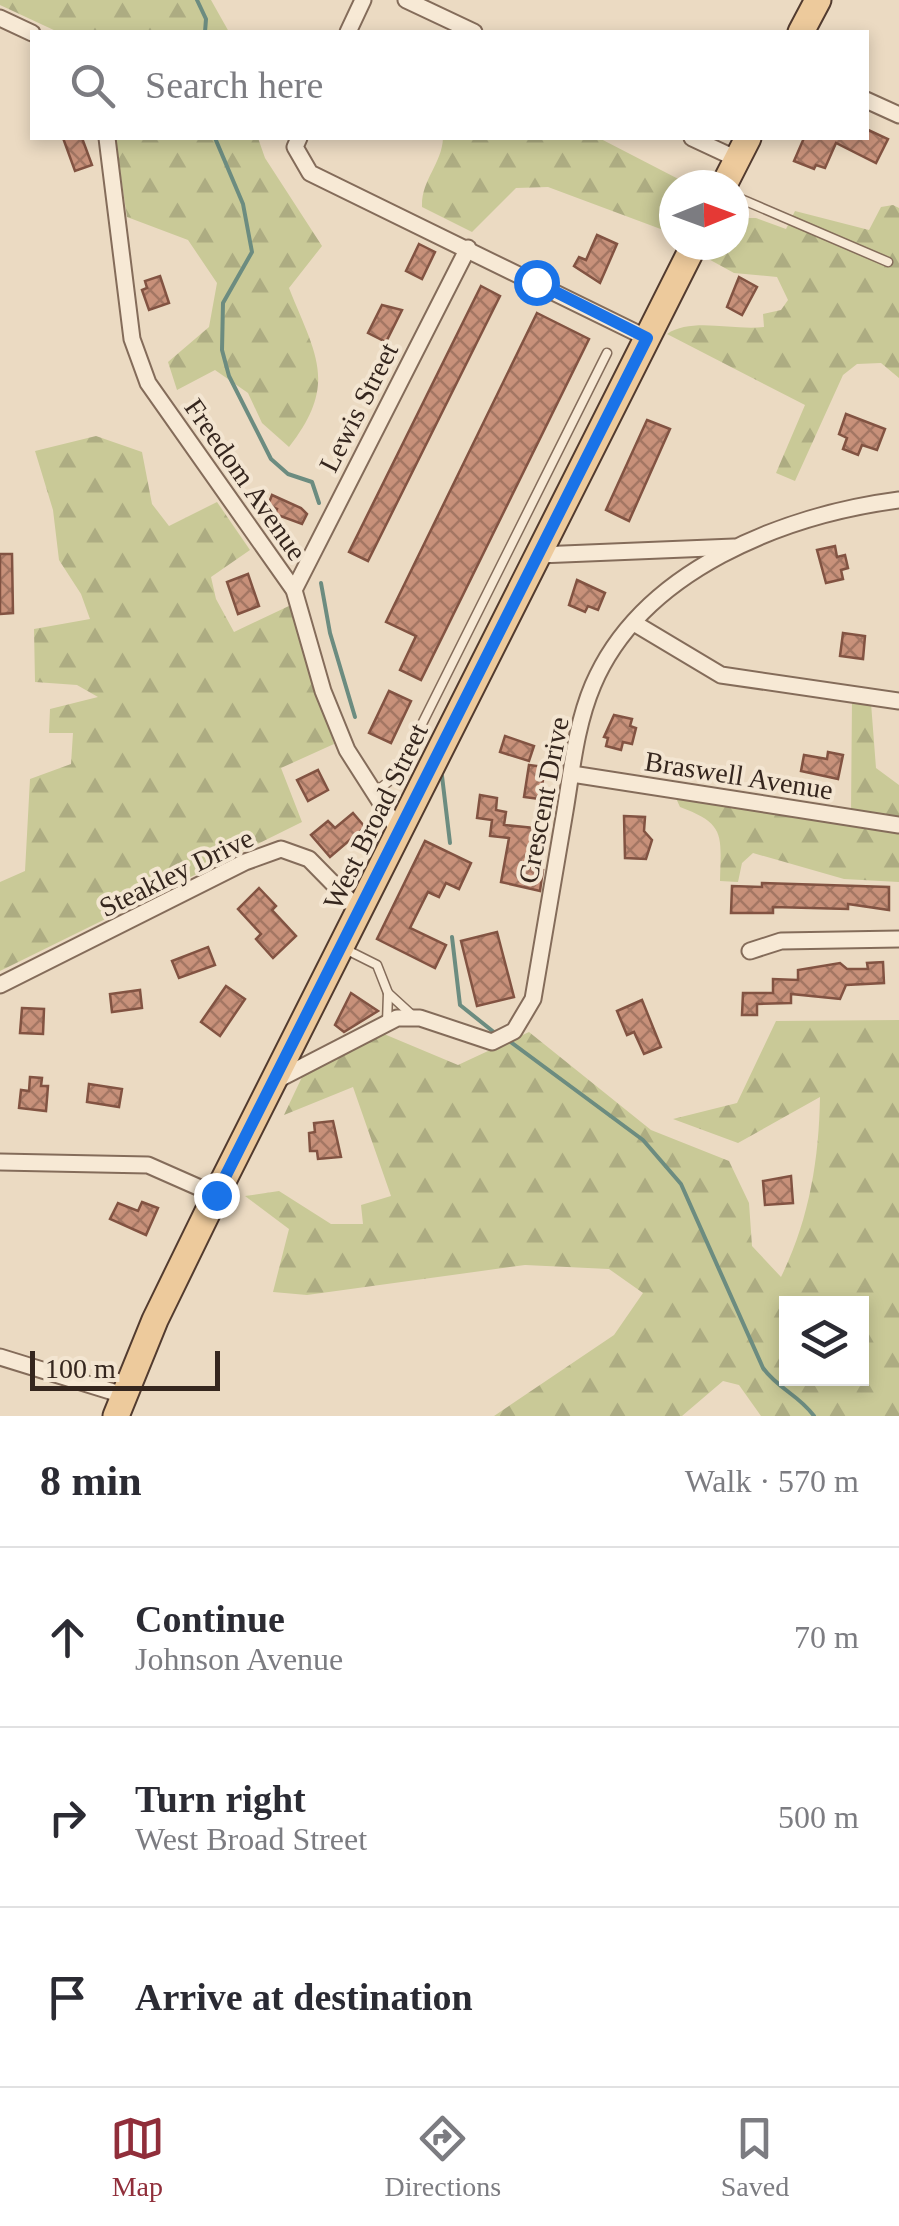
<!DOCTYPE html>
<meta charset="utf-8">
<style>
:root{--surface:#fff;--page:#f7f7f7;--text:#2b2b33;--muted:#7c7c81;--line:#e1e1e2;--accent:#902e3a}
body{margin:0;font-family:"Times New Roman",serif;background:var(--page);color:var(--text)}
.controls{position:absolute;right:30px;bottom:30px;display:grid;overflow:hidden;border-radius:0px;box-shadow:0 5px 15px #0003}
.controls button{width:90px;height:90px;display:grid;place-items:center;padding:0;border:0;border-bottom:2px solid var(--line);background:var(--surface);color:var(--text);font:50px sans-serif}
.compass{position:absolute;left:659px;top:170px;width:90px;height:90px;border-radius:50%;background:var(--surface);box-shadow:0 5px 15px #0003;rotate:89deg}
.scale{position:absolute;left:30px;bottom:25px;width:190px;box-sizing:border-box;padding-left:10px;border:5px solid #35261e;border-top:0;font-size:28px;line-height:35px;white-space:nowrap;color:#35261e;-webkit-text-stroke:8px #f3e5d1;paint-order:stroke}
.stop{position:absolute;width:30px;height:30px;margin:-22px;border:8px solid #1a73e8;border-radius:50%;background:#fff}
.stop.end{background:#1a73e8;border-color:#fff;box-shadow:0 2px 10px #0008}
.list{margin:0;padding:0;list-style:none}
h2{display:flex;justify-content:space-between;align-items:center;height:130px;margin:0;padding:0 40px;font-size:42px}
h2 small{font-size:32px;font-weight:400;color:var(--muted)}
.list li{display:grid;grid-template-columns:65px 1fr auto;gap:30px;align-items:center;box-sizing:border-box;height:180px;padding:0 40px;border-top:2px solid var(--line)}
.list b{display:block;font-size:38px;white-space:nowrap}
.list p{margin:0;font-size:32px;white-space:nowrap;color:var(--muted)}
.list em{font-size:32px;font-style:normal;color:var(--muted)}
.icon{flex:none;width:55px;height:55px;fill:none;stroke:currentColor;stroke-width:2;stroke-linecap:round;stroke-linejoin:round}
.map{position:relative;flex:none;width:899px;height:1416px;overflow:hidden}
.search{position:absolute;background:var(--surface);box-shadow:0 5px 15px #0003;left:30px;right:30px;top:30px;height:110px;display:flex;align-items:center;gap:25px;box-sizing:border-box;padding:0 35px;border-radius:0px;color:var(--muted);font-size:38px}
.sheet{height:670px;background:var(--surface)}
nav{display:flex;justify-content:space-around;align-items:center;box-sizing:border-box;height:140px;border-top:2px solid var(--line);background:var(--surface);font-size:28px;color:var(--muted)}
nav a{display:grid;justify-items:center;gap:5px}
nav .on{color:var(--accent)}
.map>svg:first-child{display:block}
.forest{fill:url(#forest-firs);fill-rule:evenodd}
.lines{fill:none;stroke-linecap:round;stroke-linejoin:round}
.stream{stroke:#6c8c80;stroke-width:4}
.building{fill:url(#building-cross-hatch);stroke:#825342;stroke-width:2.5}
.service-casing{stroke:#846c5a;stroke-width:11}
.minor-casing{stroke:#846c5a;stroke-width:19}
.primary-casing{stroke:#523b2f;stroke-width:29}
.service{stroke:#f7e9d5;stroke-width:8}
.minor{stroke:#f7e9d5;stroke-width:15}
.primary{stroke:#edca9c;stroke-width:25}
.route{stroke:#1a73e8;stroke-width:12}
.labels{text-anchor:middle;stroke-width:8;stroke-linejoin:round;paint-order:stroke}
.street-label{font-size:28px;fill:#35261e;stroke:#f3e5d1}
</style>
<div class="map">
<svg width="899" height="1416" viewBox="0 0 899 1416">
<defs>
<pattern id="forest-firs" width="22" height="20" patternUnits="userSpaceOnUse" patternTransform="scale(2.5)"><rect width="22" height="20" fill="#c9c997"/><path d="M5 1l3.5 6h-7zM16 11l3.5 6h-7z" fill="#adac82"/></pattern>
<pattern id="building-cross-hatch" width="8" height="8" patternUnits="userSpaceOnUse" patternTransform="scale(2.5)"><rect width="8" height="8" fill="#c8917a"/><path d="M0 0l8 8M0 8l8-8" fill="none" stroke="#a37663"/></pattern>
</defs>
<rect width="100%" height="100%" fill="#ebdac2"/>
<g class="forest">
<path d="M0,0H211L229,32H58L0,5Z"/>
<path d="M115,138H258L265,158L322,246L289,288C315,354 339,383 289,447L262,423L248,393L215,370L177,390L168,362L209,327L217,283L188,240L127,217Z"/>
<path d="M443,138H599L690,185H674V234L548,187L516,188L472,232L422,207C421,180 442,164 443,138Z"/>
<path d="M893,205L899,208V378L881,363L857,364L843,375L795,481L776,473L805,405L667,334C692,317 734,331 764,327L763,314L781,310L788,300L777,277L734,273L703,256L709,245H734V218H756L786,229L795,211L869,230L881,207Z"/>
<path d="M96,436L142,452L152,504L169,526L217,502L250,550L211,577L216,599L234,632L291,605L334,744L281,768L302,822L0,971V882L25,871L30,779L71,764L73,733H49L50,709L98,697L77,685L35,682L34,629L90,619L81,594L59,560L53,510L35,451Z"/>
<path d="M852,700L871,703L876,768L899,785V821L851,813Z"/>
<path d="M675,796L899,830V882L844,879L753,853L742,863L738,882L720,881C721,835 726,824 680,807Z"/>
<path d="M899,1020V1416H761L739,1385L723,1381L682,1416H494L614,1335L643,1293L609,1269L525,1265L307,1295L273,1292L289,1229L245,1196L279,1191L331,1224H363L361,1205L391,1196L353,1087L284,1115L302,1077L384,1034L458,1065L529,1032L651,1130L729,1161L749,1203L752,1246L781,1277C809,1220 819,1160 820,1097L738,1143L673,1119L737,1103L776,1021ZM786,1304H862V1378H786Z"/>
</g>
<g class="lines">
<g class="stream">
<path d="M197,0L206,19L205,32"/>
<path d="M215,138L243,204L252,252L223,303L222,350L229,376L271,459L288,474L312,482L319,503"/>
<path d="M321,583L330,633L355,717"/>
<path d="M442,776L450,843"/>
<path d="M452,937L460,1005L495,1033"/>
<path d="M508,1040L643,1140L681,1184L763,1368C778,1389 799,1395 814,1416"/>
</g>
</g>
<g class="building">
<path d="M866,129L888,139L876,163L836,143L825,168L816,165L814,169L794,161L804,138H866Z"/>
<path d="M63,138H82L92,165L75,171Z"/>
<path d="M597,235L617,244L600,283L574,266L579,257L586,260Z"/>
<path d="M419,244L435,252L422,279L406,271Z"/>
<path d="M160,276L169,303L149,310L142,290L147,288L145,281Z"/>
<path d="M739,277L757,287L742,315L727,307Z"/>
<path d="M481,286L500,296L368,561L349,552Z"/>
<path d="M382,305L402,310L386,342L368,333Z"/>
<path d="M537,313L589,339L421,680L400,670L416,636L386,622Z"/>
<path d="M846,414L885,429L877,450L862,445L858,455L843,449L847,438L839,434Z"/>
<path d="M647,420L670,429L629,521L606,510Z"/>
<path d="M272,495L301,508L307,514L302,524L275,514L277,509L268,505Z"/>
<path d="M835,546L837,557L845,555L848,568L841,570L843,579L826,583L817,550Z"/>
<path d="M0,554H12L13,613L0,614Z"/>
<path d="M248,574L259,606L238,614L227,582Z"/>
<path d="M577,580L605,593L598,610L588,606L585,612L569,605Z"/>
<path d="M843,633L865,636L863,659L840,656Z"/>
<path d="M389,691L411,701L391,743L369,733Z"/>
<path d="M614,715L632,719L630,726L636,728L632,744L623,742L621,750L606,746L608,738L604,737Z"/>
<path d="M505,736L534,746L529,761L500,752Z"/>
<path d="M828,752L843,755L838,779L801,771L804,755L827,759Z"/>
<path d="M529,765L545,767L540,799L524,797Z"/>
<path d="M318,770L328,790L308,801L297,780Z"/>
<path d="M480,795L497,798L496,810L506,812L504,825L536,828L531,867L543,870L540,891L501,882L509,838L490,836L492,820L477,818Z"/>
<path d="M353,813L365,827L330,857L311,835L328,821L335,828Z"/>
<path d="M624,816L645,817L644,831L652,840L646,859L625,858Z"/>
<path d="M425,841L471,863L459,889L446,883L439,897L428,892L410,928L446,945L435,968L377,939Z"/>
<path d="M762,883L889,887V910L848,904V909L773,907V913H731L732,886L762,887Z"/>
<path d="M259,888L276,906L272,910L296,936L273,958L256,939L261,934L238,909Z"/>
<path d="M497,932L514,997L477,1006L461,941Z"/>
<path d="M208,947L215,965L179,978L172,961Z"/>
<path d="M883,962L884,983L846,985L840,999L791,994V1003L757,1004V1015H742L743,993H773V979L798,980V970L840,963L847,969H868L867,963Z"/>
<path d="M226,986L245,999L220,1036L201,1022Z"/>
<path d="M140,990L142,1008L112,1012L110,994Z"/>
<path d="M351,993L378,1011L344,1032L335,1025Z"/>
<path d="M642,1000L661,1047L644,1054L634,1032L627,1035L617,1011Z"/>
<path d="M22,1008L44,1009L43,1034L20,1033Z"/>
<path d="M30,1077L42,1078L41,1086H48L46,1111L19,1108L21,1090L29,1091Z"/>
<path d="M89,1084L122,1089L119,1107L87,1102Z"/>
<path d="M333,1121L341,1157L318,1159L317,1151H310L309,1133L315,1132L314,1123Z"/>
<path d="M791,1176L793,1203L765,1205L763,1181Z"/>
<path d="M142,1202L158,1208L146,1235L110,1219L118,1203L138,1211Z"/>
</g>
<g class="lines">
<defs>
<g id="service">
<path d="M734,196L888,262"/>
<path d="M375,792L396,776L607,353"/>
<path d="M347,950L377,965L388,993L412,1015"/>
<path d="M387,1023L388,993"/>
</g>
<g id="minor">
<path d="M406,0L474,32"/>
<path d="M0,18L32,33"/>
<path d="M348,32L363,0"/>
<path d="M866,100L899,115"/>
<path d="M107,138L132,339L148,383L294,590L323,691L347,750L400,833"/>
<path d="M299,138L295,147L310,173L647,338"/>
<path d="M692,138L737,159"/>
<path d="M539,555L734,547"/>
<path d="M294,590L468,248"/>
<path d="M634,623L721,675L899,701"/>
<path d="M572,774L899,825"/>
<path d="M750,951L781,941L899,939"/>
<path d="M0,985L245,862L281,849L309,859L361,912"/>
<path d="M275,1081L397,1018H420L492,1042L514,1031L533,999C544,936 554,874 565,811C572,769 576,725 593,685C642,570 784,515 899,500"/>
<path d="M0,1162L148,1165L216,1195"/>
<path d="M0,1357L123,1395"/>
</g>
<g id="primary">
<path d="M801,32L818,0"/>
<path d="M724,185L748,138"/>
<path d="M116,1416L155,1320L216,1195L694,245"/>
</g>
</defs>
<use href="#service" class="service-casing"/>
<use href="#minor" class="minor-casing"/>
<use href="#primary" class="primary-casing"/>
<use href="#service" class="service"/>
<use href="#minor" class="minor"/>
<use href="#primary" class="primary"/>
</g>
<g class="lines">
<path class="route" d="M216,1195L647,338L536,282"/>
</g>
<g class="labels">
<g class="street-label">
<text transform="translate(358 407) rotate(-63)" y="10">Lewis Street</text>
<text transform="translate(246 479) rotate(55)" y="10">Freedom Avenue</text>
<text transform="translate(739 775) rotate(9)" y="10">Braswell Avenue</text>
<text transform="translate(543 800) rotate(-79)" y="10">Crescent Drive</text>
<text transform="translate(375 816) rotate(-64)" y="10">West Broad Street</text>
<text transform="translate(176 872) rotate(-26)" y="10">Steakley Drive</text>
</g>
</g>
</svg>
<div class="controls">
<button><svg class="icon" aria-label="layers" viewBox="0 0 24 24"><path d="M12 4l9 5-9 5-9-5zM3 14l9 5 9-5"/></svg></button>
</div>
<svg class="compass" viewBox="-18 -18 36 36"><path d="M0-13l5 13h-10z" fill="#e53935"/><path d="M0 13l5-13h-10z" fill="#7c7c81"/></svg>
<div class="scale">100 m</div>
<div class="stop" style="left:536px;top:282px"></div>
<div class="stop end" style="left:216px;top:1195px"></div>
<div class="search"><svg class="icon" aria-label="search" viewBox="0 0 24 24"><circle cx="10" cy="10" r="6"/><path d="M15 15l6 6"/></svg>Search here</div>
</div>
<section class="sheet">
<h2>8 min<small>Walk · 570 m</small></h2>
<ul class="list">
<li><svg class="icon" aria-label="ahead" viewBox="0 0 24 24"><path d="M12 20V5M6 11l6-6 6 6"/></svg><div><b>Continue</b><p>Johnson Avenue</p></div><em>70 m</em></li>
<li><svg class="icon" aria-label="right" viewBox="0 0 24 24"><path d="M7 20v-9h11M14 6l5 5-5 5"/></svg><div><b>Turn right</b><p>West Broad Street</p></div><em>500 m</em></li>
<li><svg class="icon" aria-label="arrive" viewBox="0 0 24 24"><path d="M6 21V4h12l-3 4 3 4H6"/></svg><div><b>Arrive at destination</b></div></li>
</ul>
</section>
<nav>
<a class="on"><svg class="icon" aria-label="map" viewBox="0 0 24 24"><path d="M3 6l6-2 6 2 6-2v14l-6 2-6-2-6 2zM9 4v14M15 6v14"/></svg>Map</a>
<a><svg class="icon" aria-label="directions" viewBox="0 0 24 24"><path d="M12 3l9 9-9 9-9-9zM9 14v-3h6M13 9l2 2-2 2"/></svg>Directions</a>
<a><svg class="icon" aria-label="saved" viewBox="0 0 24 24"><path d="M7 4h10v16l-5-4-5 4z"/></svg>Saved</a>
</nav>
